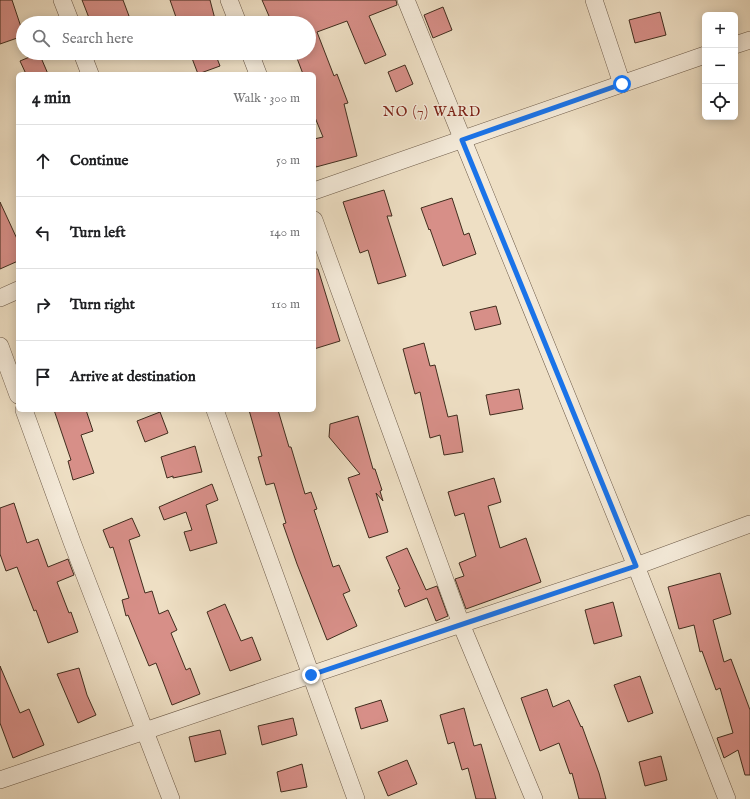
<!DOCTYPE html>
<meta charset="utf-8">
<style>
:root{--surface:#fff;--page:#f2f2f2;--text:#202124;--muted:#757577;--line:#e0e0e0}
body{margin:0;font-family:"IM FELL English",serif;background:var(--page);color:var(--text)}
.controls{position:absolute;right:12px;top:12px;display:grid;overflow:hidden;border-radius:6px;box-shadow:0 2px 10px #0003}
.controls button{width:36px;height:36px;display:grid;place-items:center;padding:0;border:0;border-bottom:1px solid var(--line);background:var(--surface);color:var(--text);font:20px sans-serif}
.stop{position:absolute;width:12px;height:12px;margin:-9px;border:3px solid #1a73e8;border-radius:50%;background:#fff}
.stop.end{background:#1a73e8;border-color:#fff;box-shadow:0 1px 4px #0008}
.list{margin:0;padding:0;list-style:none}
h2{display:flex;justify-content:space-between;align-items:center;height:52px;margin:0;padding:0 16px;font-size:17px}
h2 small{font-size:13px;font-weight:400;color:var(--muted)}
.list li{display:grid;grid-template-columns:26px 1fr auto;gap:12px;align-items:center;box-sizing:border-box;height:72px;padding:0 16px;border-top:1px solid var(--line)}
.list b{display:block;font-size:15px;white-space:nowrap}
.list em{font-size:13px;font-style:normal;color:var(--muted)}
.icon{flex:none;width:22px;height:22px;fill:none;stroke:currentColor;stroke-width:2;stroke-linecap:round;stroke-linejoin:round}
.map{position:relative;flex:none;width:750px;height:799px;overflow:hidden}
.search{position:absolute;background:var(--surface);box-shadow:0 2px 10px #0003;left:16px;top:16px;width:300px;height:44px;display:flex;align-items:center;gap:10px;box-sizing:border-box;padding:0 14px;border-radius:22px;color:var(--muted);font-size:15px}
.panel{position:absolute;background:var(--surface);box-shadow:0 2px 10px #0003;left:16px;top:72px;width:300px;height:340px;border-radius:6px}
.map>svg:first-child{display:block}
.building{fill:#d78f88;stroke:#412d1e}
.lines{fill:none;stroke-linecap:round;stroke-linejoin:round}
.street-casing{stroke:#6c5a48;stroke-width:18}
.street{stroke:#f4ead9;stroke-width:17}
.route{stroke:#1a73e8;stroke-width:5}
.labels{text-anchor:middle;stroke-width:3;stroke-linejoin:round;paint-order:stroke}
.quarter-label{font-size:14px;letter-spacing:1px;fill:#7a1f14;stroke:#f4ead9}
</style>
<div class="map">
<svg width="750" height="799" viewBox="0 0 750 799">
<rect width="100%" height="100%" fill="#eedfc4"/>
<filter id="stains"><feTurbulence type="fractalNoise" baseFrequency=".005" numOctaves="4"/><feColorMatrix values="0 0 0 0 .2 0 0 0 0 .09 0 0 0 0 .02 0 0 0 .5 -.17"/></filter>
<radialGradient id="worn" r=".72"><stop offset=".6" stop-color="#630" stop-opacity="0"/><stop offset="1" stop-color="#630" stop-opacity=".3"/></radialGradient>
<g class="building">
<path d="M0,0H12L23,33V36L0,44Z"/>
<path d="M82,0H123L129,16L111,23H91Z"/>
<path d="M170,0H210L216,23H178Z"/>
<path d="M262,0H396L397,5L369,16L386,55L365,64L347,21L317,32L334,76L337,74L348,103L344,104L357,156L316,167L314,158V139L323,137L314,115V74H303L295,53H309V23H272Z"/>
<path d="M443,7L452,30L433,38L424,15Z"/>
<path d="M660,12L666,35L635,43L629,20Z"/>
<path d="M39,53L48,74H26L20,61Z"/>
<path d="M190,53H215L220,66L198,74Z"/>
<path d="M405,65L413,84L396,92L388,72Z"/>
<path d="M384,190L392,216H387L406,276L378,284L368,250L360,253L343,202Z"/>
<path d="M452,198L464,235L469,233L476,254L443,266L430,229L429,230L421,208Z"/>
<path d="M0,202L18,241V261L0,269Z"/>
<path d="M314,269H318L340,341L314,349Z"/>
<path d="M496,306L501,324L475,330L470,312Z"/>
<path d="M424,343L430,366L435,365L448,417L457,415L463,452L444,455L440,435L430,438L420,392L415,394L403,349Z"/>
<path d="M519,389L523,409L490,415L486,395Z"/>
<path d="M54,410H86L93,431L81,435L94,473L73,480L68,461L71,460Z"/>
<path d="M249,410H278L289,447H291L305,494L311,492L317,509L314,510L333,567L339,565L350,591L343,594L357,626L327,640L297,564L283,524L286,523L274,483L266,485L258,457L262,456Z"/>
<path d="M160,412L168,433L145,442L137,421Z"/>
<path d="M358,416L373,469H375L382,490L380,491L383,501L376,493L388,532L369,538L348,478L360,474L329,437L330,424Z"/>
<path d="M195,446L202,472L173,478V476L167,478L161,457Z"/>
<path d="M494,478L501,502L488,506L500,548L526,538L541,582L466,609L455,579L464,576L459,563L476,556L464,513L455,516L448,492Z"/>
<path d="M212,484L218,500L206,505L217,543L190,551L184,532L192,530L186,512L164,520L159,507Z"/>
<path d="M14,503L27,543L38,539L48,567L68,559L74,575L57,582L69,613L71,612L78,632L48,643L36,610L34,611L17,567L6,571L0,554V508Z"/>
<path d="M132,518L140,536L129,540L145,593L152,591L159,614L168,610L177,630L171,633L186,670L190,668L200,694L172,705L156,663L149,666L128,615L126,616L122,600L129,598L113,547L110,548L103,530Z"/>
<path d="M407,548L426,590L437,586L448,616L436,621L427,598L405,607L398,590L400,589L386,557Z"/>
<path d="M720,573L731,614L713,620L724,662L731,659L750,710V775H745L738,750L724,758L717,738L733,733L720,688L716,690L702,651L700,652L694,625L679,629L668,587Z"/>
<path d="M613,602L622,636L594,644L585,610Z"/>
<path d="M225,604L241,641L252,637L261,660L230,671L207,612Z"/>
<path d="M0,666L20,713L29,709L44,745L13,758L0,723Z"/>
<path d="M79,668L87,695L96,715L78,723L57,674Z"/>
<path d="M640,676L653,713L628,722L614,685Z"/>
<path d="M547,689L553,707L569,700L581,727L582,726L599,773L606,799H579L572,773L570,774L559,743L540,751L521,698Z"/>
<path d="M381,700L388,721L361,729L355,708Z"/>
<path d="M464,708L474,746L481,744L496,799H476L468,768L462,770L454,742L448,744L440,715Z"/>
<path d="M293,718L297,735L262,745L258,726Z"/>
<path d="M220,730L226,754L195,762L189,737Z"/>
<path d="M661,756L667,780L645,786L639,762Z"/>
<path d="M407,760L417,784L388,796L378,772Z"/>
<path d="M302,764L307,787L281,792L277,772Z"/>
</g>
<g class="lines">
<defs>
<g id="street">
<path d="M62,0L71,23"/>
<path d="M229,0L238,23"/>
<path d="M406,0L636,566L727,799"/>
<path d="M594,0L622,84"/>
<path d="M735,45L750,40"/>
<path d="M82,53L90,74"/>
<path d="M250,53L258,74"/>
<path d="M314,191L705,55"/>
<path d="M314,220L461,624L534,799"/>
<path d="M0,298L18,290"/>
<path d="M0,346L18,395"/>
<path d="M24,410L72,542L171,799"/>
<path d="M215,410L356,799"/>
<path d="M0,780L461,624L636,566L750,524"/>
</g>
</defs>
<use href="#street" class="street-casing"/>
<use href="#street" class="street"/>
</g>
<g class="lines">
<path class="route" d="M311,675L636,566L462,140L622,84"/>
</g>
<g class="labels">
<g class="quarter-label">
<text x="432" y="116">NO (7) WARD</text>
</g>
</g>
<rect width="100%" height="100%" filter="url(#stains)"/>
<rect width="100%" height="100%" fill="url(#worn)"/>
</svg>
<div class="controls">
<button>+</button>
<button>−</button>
<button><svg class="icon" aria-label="locate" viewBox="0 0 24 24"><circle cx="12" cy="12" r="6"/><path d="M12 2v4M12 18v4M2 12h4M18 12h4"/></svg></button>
</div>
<div class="stop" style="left:622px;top:84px"></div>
<div class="stop end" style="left:311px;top:675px"></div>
<div class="search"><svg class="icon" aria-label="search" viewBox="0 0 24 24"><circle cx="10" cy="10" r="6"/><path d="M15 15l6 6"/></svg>Search here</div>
<section class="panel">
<h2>4 min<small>Walk · 300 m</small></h2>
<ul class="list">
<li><svg class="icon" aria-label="ahead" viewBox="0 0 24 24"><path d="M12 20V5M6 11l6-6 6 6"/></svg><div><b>Continue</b></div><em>50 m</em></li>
<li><svg class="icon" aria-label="left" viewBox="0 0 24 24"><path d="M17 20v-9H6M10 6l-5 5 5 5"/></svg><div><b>Turn left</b></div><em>140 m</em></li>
<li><svg class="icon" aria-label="right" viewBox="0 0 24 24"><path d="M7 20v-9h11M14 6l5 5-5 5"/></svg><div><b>Turn right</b></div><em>110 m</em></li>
<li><svg class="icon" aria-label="arrive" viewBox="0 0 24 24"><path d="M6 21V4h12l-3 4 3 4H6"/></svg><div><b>Arrive at destination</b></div></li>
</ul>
</section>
</div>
